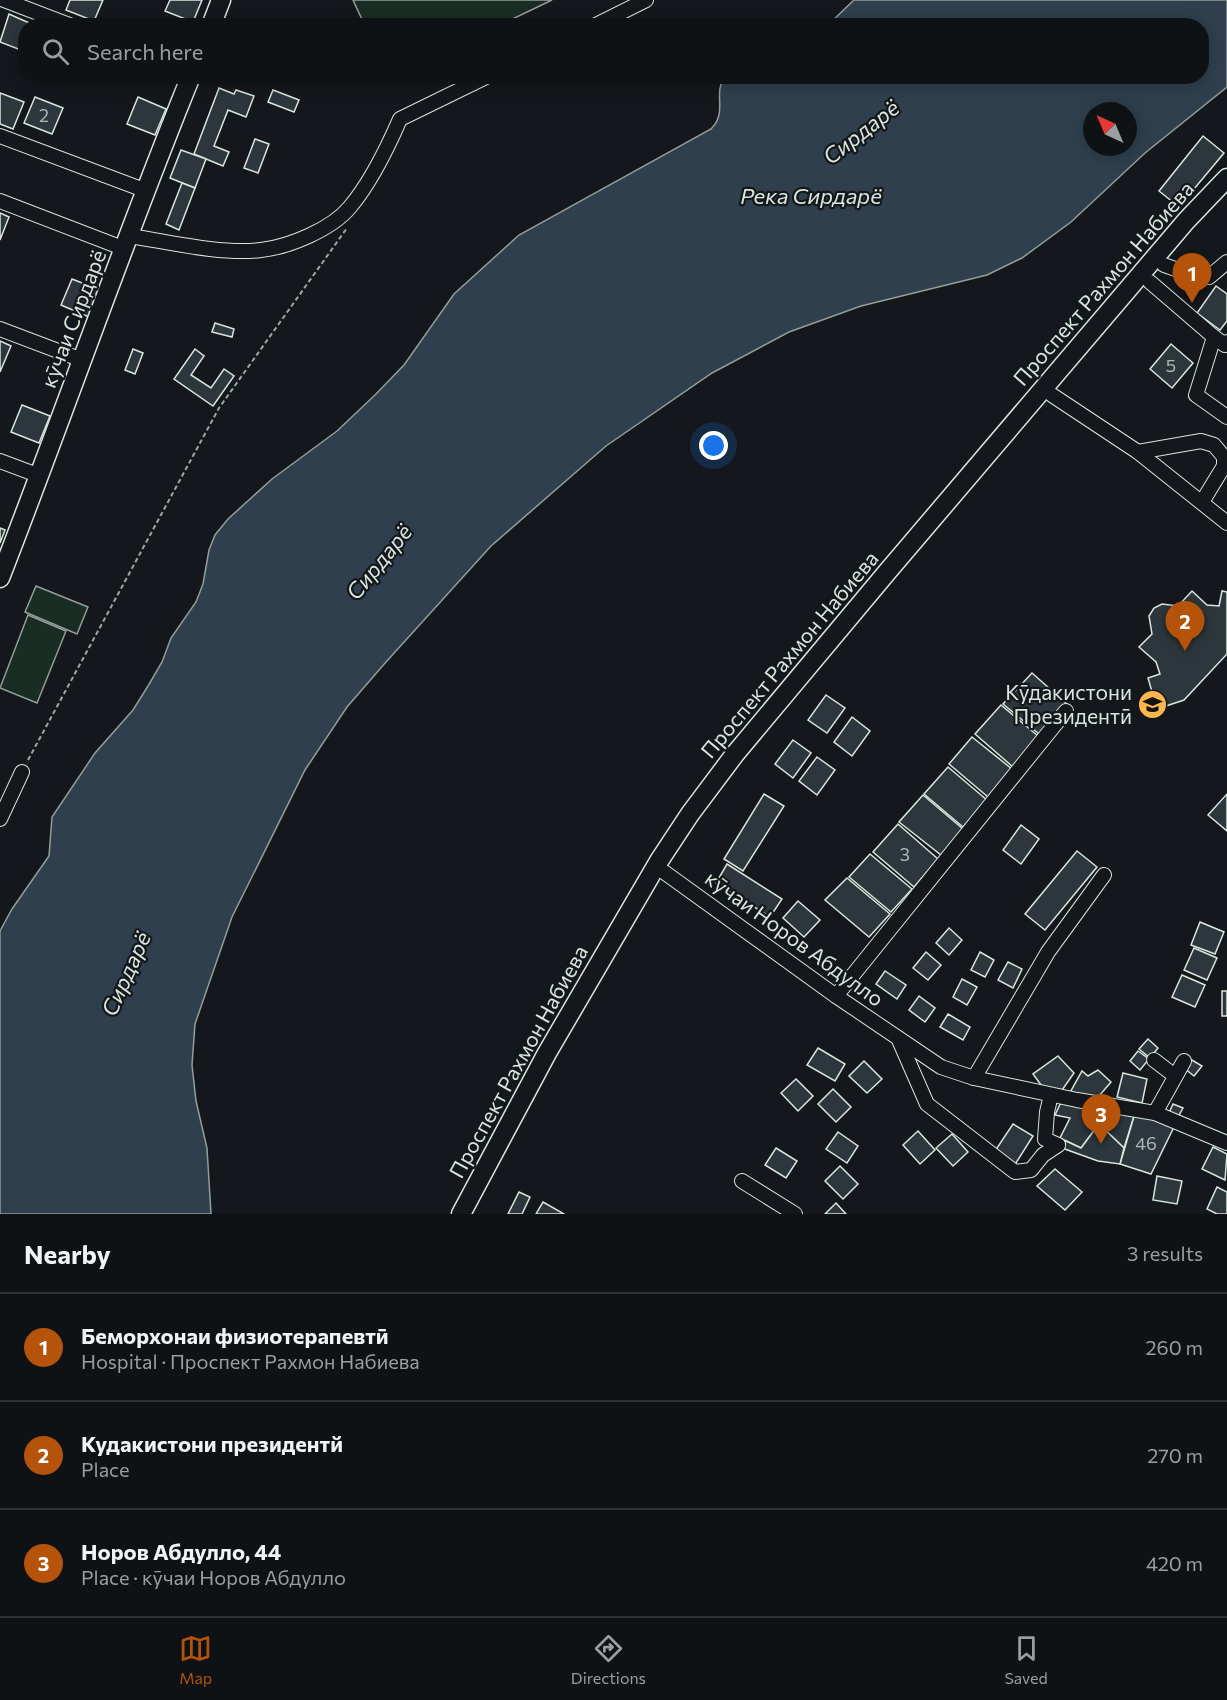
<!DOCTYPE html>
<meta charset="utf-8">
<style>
:root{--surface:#0f1215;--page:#1d2022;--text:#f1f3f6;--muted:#9b9ea0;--line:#2f3234;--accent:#b45309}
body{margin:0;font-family:Commissioner,sans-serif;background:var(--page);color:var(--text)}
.compass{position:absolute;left:1083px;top:102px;width:54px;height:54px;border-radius:50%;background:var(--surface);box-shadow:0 3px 15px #0003;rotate:316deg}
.you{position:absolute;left:714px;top:446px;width:21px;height:21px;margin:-15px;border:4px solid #fff;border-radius:50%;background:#1a73e8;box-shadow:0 0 0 9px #1a73e833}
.badge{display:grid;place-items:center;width:39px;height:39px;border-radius:50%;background:var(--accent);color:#fff;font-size:20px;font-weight:700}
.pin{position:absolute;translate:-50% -50px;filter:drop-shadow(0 2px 3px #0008)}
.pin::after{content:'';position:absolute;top:32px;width:21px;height:18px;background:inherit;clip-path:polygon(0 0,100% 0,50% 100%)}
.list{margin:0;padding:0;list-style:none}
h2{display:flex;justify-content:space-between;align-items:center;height:78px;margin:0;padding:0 24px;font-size:26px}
h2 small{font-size:20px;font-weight:400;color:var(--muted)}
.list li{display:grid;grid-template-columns:39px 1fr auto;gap:18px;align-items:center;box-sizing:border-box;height:108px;padding:0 24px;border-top:2px solid var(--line)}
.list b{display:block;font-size:22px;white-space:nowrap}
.list p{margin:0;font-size:20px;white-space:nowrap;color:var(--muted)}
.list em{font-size:20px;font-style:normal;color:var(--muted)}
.icon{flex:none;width:33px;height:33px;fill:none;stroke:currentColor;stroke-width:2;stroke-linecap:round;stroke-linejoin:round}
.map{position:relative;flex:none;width:1227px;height:1214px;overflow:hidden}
.search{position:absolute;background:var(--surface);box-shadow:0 3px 15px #0003;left:18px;right:18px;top:18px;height:66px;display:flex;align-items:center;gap:15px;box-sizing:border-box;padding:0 21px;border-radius:24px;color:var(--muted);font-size:22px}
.sheet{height:402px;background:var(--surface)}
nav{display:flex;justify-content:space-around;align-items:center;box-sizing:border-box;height:84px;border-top:2px solid var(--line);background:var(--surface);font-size:16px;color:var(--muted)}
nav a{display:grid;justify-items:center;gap:3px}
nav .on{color:var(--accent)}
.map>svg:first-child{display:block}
.green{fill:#1a2d24;stroke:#939e99;stroke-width:1.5}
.water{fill:#2f3f4d;stroke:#939e99;stroke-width:1.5;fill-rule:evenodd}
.building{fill:#2c363c;stroke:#d8e6dc;stroke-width:1.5}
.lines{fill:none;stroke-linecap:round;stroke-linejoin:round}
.minor-casing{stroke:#d8e6dc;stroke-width:16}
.major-casing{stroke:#d8e6dc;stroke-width:21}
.path{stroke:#9da8a2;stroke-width:2;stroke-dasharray:4.5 3;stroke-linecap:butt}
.minor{stroke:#14181c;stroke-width:14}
.major{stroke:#14181c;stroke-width:18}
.labels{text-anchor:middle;stroke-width:4.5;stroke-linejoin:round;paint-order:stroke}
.number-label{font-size:18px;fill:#adbab4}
.street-label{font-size:21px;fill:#d8e6dc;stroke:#14181c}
.poi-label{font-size:21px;fill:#d8e6dc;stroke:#14181c;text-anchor:end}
.water-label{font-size:22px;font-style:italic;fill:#d8e6dc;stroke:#14181c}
</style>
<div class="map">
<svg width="1227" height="1214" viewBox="0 0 1227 1214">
<rect width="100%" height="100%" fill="#14181c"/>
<g class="green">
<path d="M353,0H552L500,25L365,26Z"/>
<path d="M36,586L88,607L77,634L25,612Z"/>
<path d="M28,615L66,631L37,703L0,688Z"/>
</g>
<path class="water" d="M854,0H1227V87L1145,153L1071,222L1022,258L987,275L861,306L789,332L712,373L606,446L491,546L386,662L347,707L305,770L232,917L195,1024L192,1065L196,1101L207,1148L211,1214H0V931L12,909L49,856L52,817L95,753L133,710L148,686L162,662L171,638L196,602L203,584L209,550L215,535L228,519L272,479L337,431L375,395L404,365L454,294L519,235L711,129C728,112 713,95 724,77L1202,76V26L828,25ZM1092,111H1128V147H1092Z"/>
<g class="building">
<path d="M70,0H103L94,21L66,10Z"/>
<path d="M170,0H202L193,22L165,11Z"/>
<path d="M9,14L36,26H26V52L0,42Z"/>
<path d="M219,88L234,94L236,90L254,96L246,117L228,110L214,146L229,152L223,166L194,154Z"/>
<path d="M273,90L299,100L294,112L268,102Z"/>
<path d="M0,93L24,102L13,129L0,124Z"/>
<path d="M35,97L63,108L52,134L24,123Z"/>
<path d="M138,97L166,109L155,135L127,124Z"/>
<path d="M1203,136L1224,153L1179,207L1159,191Z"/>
<path d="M255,139L269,144L258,173L244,168Z"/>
<path d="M181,150L206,159L195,188L170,178Z"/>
<path d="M182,183L195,188L179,230L166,224Z"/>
<path d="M0,213L9,217L0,240Z"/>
<path d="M72,279L100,290L89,317L61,305Z"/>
<path d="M1216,286L1227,294V321L1220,330L1197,313Z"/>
<path d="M215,323L234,329L232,337L212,332Z"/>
<path d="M0,341L11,346L0,372Z"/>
<path d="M1171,344L1193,363L1172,388L1150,369Z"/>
<path d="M133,349L143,353L135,374L125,370Z"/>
<path d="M195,349L204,356L191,375L211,388L224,369L234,376L213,406L174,379Z"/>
<path d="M22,405L50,416L39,443L11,432Z"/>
<path d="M0,528L5,530L0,543Z"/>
<path d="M1192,591L1207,605L1219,606L1222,591L1227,592V654L1184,700L1157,709L1148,678L1160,674L1156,662L1139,647L1152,634L1149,616L1154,608L1162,604L1178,606Z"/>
<path d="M1032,673L1067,704L1039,734L1003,704Z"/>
<path d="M826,695L845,708L827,733L808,720Z"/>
<path d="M1001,705L1038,736L1013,767L975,734Z"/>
<path d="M852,717L870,731L852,756L834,742Z"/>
<path d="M972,737L1012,769L988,797L949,764Z"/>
<path d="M793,740L811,753L793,778L775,764Z"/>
<path d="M817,757L835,770L817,795L799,781Z"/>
<path d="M948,767L987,800L963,827L924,794Z"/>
<path d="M764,794L784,806L743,871L724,859Z"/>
<path d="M1227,794V831L1208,815Z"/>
<path d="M923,795L963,829L941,855L899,822Z"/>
<path d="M898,824L938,859L914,887L873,852Z"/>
<path d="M1021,825L1039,839L1021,864L1003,850Z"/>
<path d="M1077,851L1097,867L1045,930L1025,914Z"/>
<path d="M870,854L912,889L891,912L849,877Z"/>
<path d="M727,864L782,899L770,917L716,883Z"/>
<path d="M847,878L890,914L869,937L825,900Z"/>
<path d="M798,901L820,920L804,937L783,918Z"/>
<path d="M1200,922L1224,932L1215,954L1191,945Z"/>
<path d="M949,928L962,940L949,955L936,943Z"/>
<path d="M1194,948L1217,958L1207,980L1184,970Z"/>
<path d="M926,952L941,965L928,980L913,968Z"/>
<path d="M980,952L994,960L985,977L971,970Z"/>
<path d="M1008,962L1022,969L1013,988L998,980Z"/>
<path d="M885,971L906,985L897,999L876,984Z"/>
<path d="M1182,975L1205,985L1195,1007L1172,997Z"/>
<path d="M962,979L977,987L967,1005L953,997Z"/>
<rect x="1222" y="991" width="5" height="25"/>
<path d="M919,996L935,1008L925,1022L909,1010Z"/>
<path d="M948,1014L970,1027L963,1040L940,1027Z"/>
<path d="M1148,1039L1158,1048L1150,1058L1139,1049Z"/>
<path d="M818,1048L845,1064L835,1081L807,1065Z"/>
<path d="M1138,1051L1149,1059L1140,1070L1130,1061Z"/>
<path d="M1058,1056L1074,1073L1060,1093L1044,1089L1033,1074Z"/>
<path d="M1190,1059L1202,1066L1194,1076L1184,1068Z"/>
<path d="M864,1061L882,1079L867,1093L849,1076Z"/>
<path d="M1098,1070L1111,1082L1093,1103L1067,1098L1082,1071L1088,1076Z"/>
<path d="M1123,1073L1147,1079L1142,1103L1117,1097Z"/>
<path d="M796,1079L813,1096L798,1111L781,1093Z"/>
<path d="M833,1089L851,1107L836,1122L818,1104Z"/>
<path d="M1063,1098L1103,1108L1099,1124L1081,1148L1060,1138L1070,1118L1055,1115Z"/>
<path d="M1173,1104L1183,1108L1178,1117L1169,1113Z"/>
<path d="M1103,1108L1135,1113L1124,1148L1099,1124Z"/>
<path d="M1135,1113L1174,1127L1151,1174L1120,1164Z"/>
<path d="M1013,1124L1033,1136L1014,1166L995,1151Z"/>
<path d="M1099,1124L1124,1148L1120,1164L1098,1161L1062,1148L1066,1141L1081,1148Z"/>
<path d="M918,1131L935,1150L920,1164L903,1145Z"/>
<path d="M838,1132L858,1146L847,1163L826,1149Z"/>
<path d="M952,1134L968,1152L953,1166L936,1148Z"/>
<path d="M1213,1147L1227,1154L1225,1180L1202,1169Z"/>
<path d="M776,1148L797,1161L786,1178L765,1165Z"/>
<path d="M840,1166L858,1184L843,1199L825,1181Z"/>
<path d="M1055,1169L1082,1192L1065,1210L1037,1186Z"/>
<path d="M1157,1176L1182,1181L1177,1204L1153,1200Z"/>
<path d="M1217,1187L1227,1192V1214H1217L1207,1209Z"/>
<path d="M519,1192L530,1197L522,1214H508Z"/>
<path d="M543,1202L564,1214H536Z"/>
<path d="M836,1203L846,1214H825Z"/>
</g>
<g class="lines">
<defs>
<g id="minor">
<path d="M4,0L72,26"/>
<path d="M594,26L646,0"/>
<path d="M0,136L144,190"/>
<path d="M0,201L125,249"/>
<path d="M130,236C168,242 223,255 261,250C289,247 332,229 350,207C371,182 387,149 400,119L488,76"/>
<path d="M1164,265L1195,276L1209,277L1227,262"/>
<path d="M1150,282L1214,337L1196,395L1227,417"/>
<path d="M0,329L82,360"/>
<path d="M1214,337L1225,345L1227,342"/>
<path d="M1052,395L1138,452L1227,523"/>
<path d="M1138,452L1201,441L1214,445L1224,457V466L1202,502"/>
<path d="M0,461L40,476"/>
<path d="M0,819L22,772"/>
<path d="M664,872L836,996L941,1067L974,1078L1077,1100L1155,1113L1227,1143"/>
<path d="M836,996L1066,711"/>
<path d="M899,1040L927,1104L1015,1172L1031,1170L1043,1155L1058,1145"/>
<path d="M1154,1060L1175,1076"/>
<path d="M974,1078L1048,952L1104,875"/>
<path d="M1051,1095L1047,1112L1045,1139L1058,1145"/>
<path d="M1155,1113L1184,1061"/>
<path d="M742,1181L795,1214"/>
</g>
<g id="major">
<path d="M211,26L221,0"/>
<path d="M0,578C65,411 123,242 191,76"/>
<path d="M461,1214L547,1053L659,861L690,814L735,754L888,571L1186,221L1227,178"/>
</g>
</defs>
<use href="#minor" class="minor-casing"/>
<use href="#major" class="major-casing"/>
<path class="path" d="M28,760L219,408L347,228"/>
<use href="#minor" class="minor"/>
<use href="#major" class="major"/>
</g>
<defs>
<symbol id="school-disc" viewBox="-11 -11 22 22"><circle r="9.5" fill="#ffb74d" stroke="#14181c"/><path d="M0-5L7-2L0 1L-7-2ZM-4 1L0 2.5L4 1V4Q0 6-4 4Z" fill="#111"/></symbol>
</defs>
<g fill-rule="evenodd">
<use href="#school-disc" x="1136" y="688" width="33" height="33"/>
</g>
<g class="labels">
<g class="number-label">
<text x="44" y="122">2</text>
<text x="1171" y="372">5</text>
<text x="905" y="861">3</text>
<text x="1146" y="1150">46</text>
</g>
<g class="street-label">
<text transform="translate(1104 284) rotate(-49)" y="7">Проспект Рахмон Набиева</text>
<text transform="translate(74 319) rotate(-69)" y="7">кӯчаи Сирдарё</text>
<text transform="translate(790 655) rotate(-50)" y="7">Проспект Рахмон Набиева</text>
<text transform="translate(794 939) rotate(36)" y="7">кӯчаи Норов Абдулло</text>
<text transform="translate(519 1062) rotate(-61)" y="7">Проспект Рахмон Набиева</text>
</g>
<g class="poi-label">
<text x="1132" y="700">Кӯдакистони<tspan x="1132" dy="24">Президентӣ</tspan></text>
</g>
<g class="water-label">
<text transform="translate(861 132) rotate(-38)" y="8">Сирдарё</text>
<text x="811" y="204">Река Сирдарё</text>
<text transform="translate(379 562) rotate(-51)" y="8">Сирдарё</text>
<text transform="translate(126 974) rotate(-66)" y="8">Сирдарё</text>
</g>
</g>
</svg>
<svg class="compass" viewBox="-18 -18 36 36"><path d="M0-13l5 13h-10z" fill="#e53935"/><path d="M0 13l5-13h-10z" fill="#9b9ea0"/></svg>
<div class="you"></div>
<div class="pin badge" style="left:1192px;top:303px">1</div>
<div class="pin badge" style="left:1185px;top:651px">2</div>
<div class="pin badge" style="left:1101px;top:1144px">3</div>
<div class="search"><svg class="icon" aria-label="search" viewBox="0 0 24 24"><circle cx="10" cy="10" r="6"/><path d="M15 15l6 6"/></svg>Search here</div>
</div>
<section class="sheet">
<h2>Nearby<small>3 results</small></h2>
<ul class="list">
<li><span class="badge">1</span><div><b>Беморхонаи физиотерапевтӣ</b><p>Hospital · Проспект Рахмон Набиева</p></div><em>260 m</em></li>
<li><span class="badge">2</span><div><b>Кудакистони президентй</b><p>Place</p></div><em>270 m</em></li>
<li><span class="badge">3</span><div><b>Норов Абдулло, 44</b><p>Place · кӯчаи Норов Абдулло</p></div><em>420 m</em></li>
</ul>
</section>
<nav>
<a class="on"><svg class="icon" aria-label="map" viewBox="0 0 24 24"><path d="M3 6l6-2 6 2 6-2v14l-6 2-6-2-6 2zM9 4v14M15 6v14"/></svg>Map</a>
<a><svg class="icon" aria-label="directions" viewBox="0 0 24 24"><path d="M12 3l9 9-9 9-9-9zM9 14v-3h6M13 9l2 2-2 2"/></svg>Directions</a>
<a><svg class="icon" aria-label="saved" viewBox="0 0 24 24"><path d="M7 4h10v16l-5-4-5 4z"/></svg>Saved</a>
</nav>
